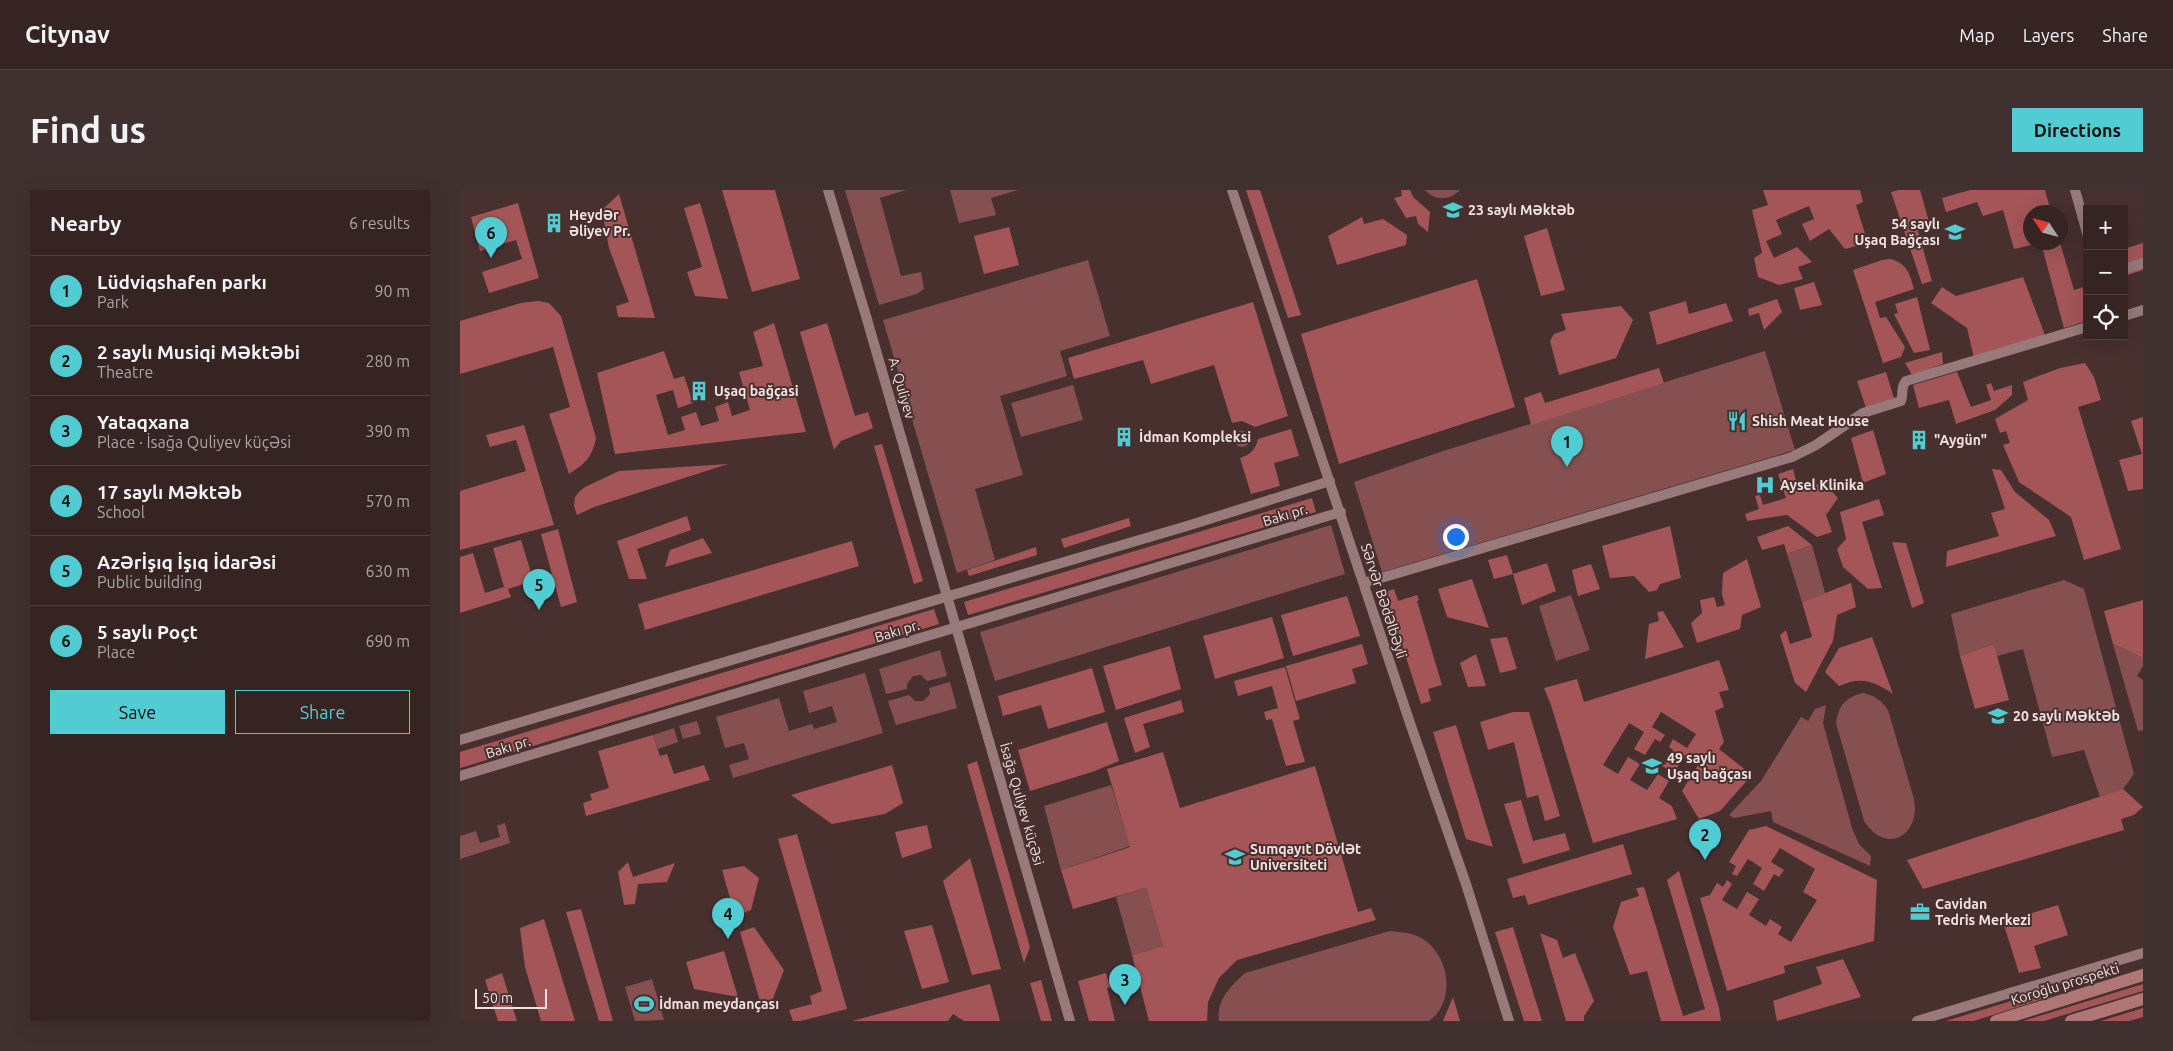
<!DOCTYPE html>
<meta charset="utf-8">
<style>
:root{--surface:#362423;--page:#413030;--text:#f1f3f6;--muted:#aaa4a6;--line:#504141;--accent:#51ccd2}
body{margin:0;font-family:Ubuntu,sans-serif;background:var(--page);color:var(--text)}
.controls{position:absolute;right:15px;top:15px;display:grid;overflow:hidden;border-radius:0px;box-shadow:0 5px 20px #0002}
.controls button{width:45px;height:45px;display:grid;place-items:center;padding:0;border:0;border-bottom:1px solid var(--line);background:var(--surface);color:var(--text);font:25px sans-serif}
.compass{position:absolute;left:1563px;top:15px;width:45px;height:45px;border-radius:50%;background:var(--surface);box-shadow:0 5px 20px #0002;rotate:306deg}
.scale{position:absolute;left:15px;bottom:12px;width:72px;box-sizing:border-box;padding-left:5px;border:2px solid #f1e1e0;border-top:0;font-size:14px;line-height:18px;white-space:nowrap;color:#f1e1e0;-webkit-text-stroke:4px #48302f;paint-order:stroke}
.you{position:absolute;left:995px;top:346px;width:18px;height:18px;margin:-12px;border:4px solid #fff;border-radius:50%;background:#1a73e8;box-shadow:0 0 0 8px #1a73e833}
.badge{display:grid;place-items:center;width:32px;height:32px;border-radius:50%;background:var(--accent);color:#111;font-size:16px;font-weight:700}
.pin{position:absolute;translate:-50% -41px;filter:drop-shadow(0 1px 2px #0008)}
.pin::after{content:'';position:absolute;top:26px;width:18px;height:15px;background:inherit;clip-path:polygon(0 0,100% 0,50% 100%)}
.list{margin:0;padding:0;list-style:none}
h2{display:flex;justify-content:space-between;align-items:center;height:65px;margin:0;padding:0 20px;font-size:21px}
h2 small{font-size:16px;font-weight:400;color:var(--muted)}
.list li{display:grid;grid-template-columns:32px 1fr auto;gap:15px;align-items:center;box-sizing:border-box;height:70px;padding:0 20px;border-top:1px solid var(--line)}
.list b{display:block;font-size:19px;white-space:nowrap}
.list p{margin:0;font-size:16px;white-space:nowrap;color:var(--muted)}
.list em{font-size:16px;font-style:normal;color:var(--muted)}
.actions{display:flex;gap:10px;padding:15px 20px}
.actions a{flex:1;padding:11px 0;border:1px solid var(--accent);border-radius:0px;text-align:center;font-size:18px;color:var(--accent)}
.actions .main{background:var(--accent);color:#111}
.icon{flex:none;width:28px;height:28px;fill:none;stroke:currentColor;stroke-width:2;stroke-linecap:round;stroke-linejoin:round}
.map{position:relative;flex:none;width:1683px;height:831px;overflow:hidden;border-radius:0px}
header{display:flex;align-items:center;gap:30px;box-sizing:border-box;height:70px;padding:0 25px;background:var(--surface);border-bottom:1px solid var(--line)}
header strong{font-size:24px}
nav{display:flex;gap:28px;margin-inline-start:auto;font-size:18px}
.intro{display:flex;align-items:center;justify-content:space-between;box-sizing:border-box;height:120px;padding:0 30px}
h1{margin:0;font-size:35px}
.button{padding:12px 22px;border-radius:0px;background:var(--accent);color:#111;font-size:18px;font-weight:700}
main{display:flex;gap:30px;padding:0 30px}
aside{flex:1;background:var(--surface);border-radius:0px;box-shadow:0 5px 20px #0002}
.map>svg:first-child{display:block}
.green{fill:#865050}
.forest{fill:#a35557}
.lines{fill:none;stroke-linecap:round;stroke-linejoin:round}
.minor{stroke:#977a79;stroke-width:10}
.major{stroke:#b07676;stroke-width:12}
.labels{text-anchor:middle;stroke-width:4;stroke-linejoin:round;paint-order:stroke}
.poi-label{font-size:14px;font-weight:bold;fill:#f1e1e0;stroke:#48302f;text-anchor:start}
.street-label{font-size:14px;fill:#f1e1e0;stroke:#48302f}
</style>
<header>
<strong>Citynav</strong>
<nav><a>Map</a><a>Layers</a><a>Share</a></nav>
</header>
<div class="intro"><h1>Find us</h1><a class="button">Directions</a></div>
<main>
<aside>
<h2>Nearby<small>6 results</small></h2>
<ul class="list">
<li><span class="badge">1</span><div><b>Lüdviqshafen parkı</b><p>Park</p></div><em>90 m</em></li>
<li><span class="badge">2</span><div><b>2 saylı Musiqi Məktəbi</b><p>Theatre</p></div><em>280 m</em></li>
<li><span class="badge">3</span><div><b>Yataqxana</b><p>Place · İsağa Quliyev küçəsi</p></div><em>390 m</em></li>
<li><span class="badge">4</span><div><b>17 saylı Məktəb</b><p>School</p></div><em>570 m</em></li>
<li><span class="badge">5</span><div><b>Azərİşıq İşıq İdarəsi</b><p>Public building</p></div><em>630 m</em></li>
<li><span class="badge">6</span><div><b>5 saylı Poçt</b><p>Place</p></div><em>690 m</em></li>
</ul>
<div class="actions"><a class="main">Save</a><a>Share</a></div>
</aside>
<div class="map">
<svg width="1683" height="831" viewBox="0 0 1683 831">
<rect width="100%" height="100%" fill="#48302f"/>
<g class="green">
<path d="M385,0H446L420,8L441,86L461,82L464,99L457,104L419,115Z"/>
<path d="M490,0H558L531,8L536,25L499,33Z"/>
<path d="M965,0H1000C989,11 975,11 965,0Z"/>
<path d="M628,70L650,146L600,161L607,186L540,206L563,285L515,299L535,370L497,383L423,130Z"/>
<path d="M1305,161L1335,260L922,382L894,292L980,262Z"/>
<path d="M613,195L623,230L561,247L551,213Z"/>
<circle cx="782" cy="249" r="8"/>
<path d="M871,335L885,384L535,491L520,442Z"/>
<path d="M1352,355L1365,403L1342,412L1327,364Z"/>
<path d="M1604,390L1624,399L1674,584L1663,599L1640,607L1624,560L1592,567L1563,459L1537,466L1534,454L1500,466L1491,424Z"/>
<path d="M1111,405L1130,460L1096,471L1079,416Z"/>
<path d="M1653,454L1683,468V476L1677,486L1683,490V540L1678,541Z"/>
<path d="M480,460L487,486L467,491L461,485L453,486L447,494V499L426,504L419,479Z"/>
<path d="M405,483L423,543L273,588L269,575L289,569L284,553L265,558L256,527L319,508L329,541L352,534L354,539L377,532L372,516L349,523L343,501Z"/>
<path d="M490,492L497,518L436,535L428,511L449,505L455,511H463L470,504L469,498Z"/>
<path d="M1403,503C1415,506 1421,510 1428,520L1454,609C1461,645 1426,666 1404,631L1376,533C1378,516 1386,507 1403,503Z"/>
<path d="M1366,515L1363,533L1392,638L1399,654L1411,666L1410,676L1313,632L1311,621L1274,628L1269,625L1301,591L1341,527L1348,531L1355,519Z"/>
<path d="M237,531L241,544L223,549L219,536Z"/>
<path d="M214,538L218,552L198,559L193,545Z"/>
<path d="M651,595L670,656L601,680L584,616Z"/>
<path d="M45,633L50,653L0,669V646L16,641L20,653L40,647L37,636Z"/>
<path d="M686,698L703,756L672,765L656,707Z"/>
<path d="M930,741C938,742 949,742 957,746C989,760 998,810 969,831H759C756,810 771,796 785,783Z"/>
<path d="M192,789L204,830L175,831L165,797Z"/>
</g>
<g class="forest">
<path d="M262,0H315L340,89L292,102Z"/>
<path d="M786,0H800L841,125L828,128Z"/>
<path d="M941,0H950L953,7L970,22L968,42L958,34L956,26L946,28L934,8L942,6Z"/>
<path d="M1303,0H1400L1403,12L1396,15L1408,53L1385,59L1369,39L1350,51L1342,34L1354,29L1349,16L1316,30L1322,44L1306,51L1314,68L1337,57L1352,72L1338,77L1343,89L1319,95L1298,87L1294,68L1302,63L1292,20L1308,15Z"/>
<path d="M1438,0H1460L1470,35L1458,41L1472,91L1462,94L1431,2Z"/>
<path d="M1510,0H1585L1591,22H1570V52L1579,53L1554,59L1543,20L1523,26L1517,12L1486,22L1482,8Z"/>
<path d="M159,4L195,128L158,127L156,116L169,112L149,58L142,20Z"/>
<path d="M58,13L79,88L29,103L22,82L62,69L56,50L20,61L11,27Z"/>
<path d="M240,13L268,109L235,106L227,82L242,77L224,18Z"/>
<path d="M902,27L904,34L923,29L947,45L946,55L877,75L868,46Z"/>
<path d="M549,37L559,75L524,84L514,46Z"/>
<path d="M1087,38L1105,100L1081,106L1064,46Z"/>
<path d="M1581,53H1600L1614,100L1627,96V131L1604,138Z"/>
<path d="M1683,53V80L1664,86V59Z"/>
<path d="M1430,69C1447,73 1450,84 1454,99L1415,112L1420,128L1426,127L1445,157L1441,167L1423,173L1393,80L1422,70Z"/>
<path d="M1563,87L1585,145L1514,168L1507,138L1471,113L1482,97L1496,106Z"/>
<path d="M1017,89L1055,217L879,274L841,144Z"/>
<path d="M1354,92L1362,115L1340,120L1334,98Z"/>
<path d="M1457,107L1470,160L1454,163L1434,124L1438,123L1435,114Z"/>
<path d="M1317,109L1322,122L1304,140L1299,123L1289,126L1288,119Z"/>
<path d="M78,111L89,113L101,126L136,248C133,266 124,275 109,284L89,224L110,217L93,157L0,184V131L61,113Z"/>
<path d="M1226,111L1229,124L1266,113L1273,131L1197,155L1189,122Z"/>
<path d="M793,112L828,226L795,237L782,231L772,233L754,175L691,194L683,170L614,189L608,168Z"/>
<path d="M1161,116L1173,130L1156,168L1099,185L1090,151L1094,144L1106,140L1101,124Z"/>
<path d="M314,133L346,242L155,264L137,183L204,161L214,189L224,186L233,213L218,218L213,200L196,205L208,245L225,240L221,227L236,222L241,236L259,231L255,217L268,212L272,226L290,220L279,182L303,176L293,142Z"/>
<path d="M367,133L395,226L408,222L413,238L381,251L374,260L340,142Z"/>
<path d="M1482,162L1483,174L1452,185L1445,173Z"/>
<path d="M1625,173L1634,187L1641,210L1618,217L1661,359L1624,370L1611,327L1559,292L1543,255L1550,253L1546,241L1540,243L1535,229L1568,210L1563,192L1600,178Z"/>
<path d="M1199,178L1204,193L1071,235L1064,208L1081,202L1085,213Z"/>
<path d="M1426,182L1434,208L1406,218L1397,191Z"/>
<path d="M1497,182L1511,217L1531,210L1526,195L1531,193L1534,201L1552,195V205L1535,220L1496,234L1489,210L1459,218L1453,195Z"/>
<path d="M1683,227V299L1668,301L1659,270L1682,264L1671,231Z"/>
<path d="M64,235L94,335L0,360V301L66,281L56,250L30,257L26,245Z"/>
<path d="M831,239L839,266L814,273L820,296L791,304L780,268C790,265 796,259 798,249Z"/>
<path d="M1413,240L1426,284L1403,293L1391,248Z"/>
<path d="M422,254L463,391L454,394L414,256Z"/>
<path d="M268,274L134,317L117,325L114,316L115,307L120,301L125,297L159,281Z"/>
<path d="M1333,279L1338,298L1364,293L1378,308L1366,325L1372,342L1357,347L1327,325L1287,331L1285,324L1299,319L1295,306L1300,305L1303,315L1326,308L1318,284Z"/>
<path d="M1532,279L1541,280L1555,302L1589,330L1596,346L1486,377L1487,361L1539,346L1531,323L1545,319Z"/>
<path d="M852,308L856,322L508,425L504,412Z"/>
<path d="M1419,309L1424,325L1402,332L1422,398L1408,399L1383,377L1377,359L1386,349L1380,322Z"/>
<path d="M227,326L231,340L177,359L187,389H169L157,351Z"/>
<path d="M669,328L671,336L604,358L601,349Z"/>
<path d="M1210,336L1221,388L1200,394L1197,400L1189,402L1174,386L1150,388L1142,356Z"/>
<path d="M1328,336L1352,355L1327,364L1324,354L1302,360L1297,347Z"/>
<path d="M98,339L117,412L101,417L92,385L48,399L51,407L0,423V367L13,363L25,403L44,397L33,358L61,350L73,389L92,384L81,344Z"/>
<path d="M243,348L252,363L205,377L210,360Z"/>
<path d="M392,351L399,376L185,440L178,414Z"/>
<path d="M1432,352L1446,353L1464,413L1452,418Z"/>
<path d="M576,357L577,365L509,386L507,380Z"/>
<path d="M1047,365L1053,384L1087,373L1096,401L1062,415L1053,384L1034,389L1028,370Z"/>
<path d="M1287,369L1301,417L1282,425L1280,439L1237,453L1231,433L1242,423L1240,410L1254,407L1257,417L1265,415L1262,404L1263,383Z"/>
<path d="M1131,374L1140,399L1118,406L1112,380Z"/>
<path d="M1012,389L1029,438L987,427L978,399Z"/>
<path d="M1391,393L1396,417L1377,425L1373,451L1346,502L1335,493L1320,445L1326,440L1330,454L1352,447L1342,412Z"/>
<path d="M934,399L938,411L957,405L959,410L957,411L982,495L968,499L971,511L961,514L925,402Z"/>
<path d="M887,406L900,446L833,466L821,425Z"/>
<path d="M1683,410V468L1653,454L1644,421Z"/>
<path d="M474,419L479,434L0,578V562Z"/>
<path d="M1203,421L1224,457L1185,469L1189,434L1199,431L1197,422Z"/>
<path d="M812,427L824,468L755,489L743,446Z"/>
<path d="M1047,447L1057,479L1040,483L1030,449Z"/>
<path d="M1412,447L1433,504C1414,491 1401,486 1379,496L1365,482L1379,458Z"/>
<path d="M902,454L908,474L892,479L896,493L836,511L826,476Z"/>
<path d="M1534,454L1549,510L1515,519L1500,466Z"/>
<path d="M710,456L721,499L656,520L643,476Z"/>
<path d="M1016,464L1026,496L1008,497L1000,473Z"/>
<path d="M1259,470L1269,500L1259,502L1264,517L1255,521L1264,552L1259,559L1292,585L1260,621L1239,629L1222,601L1238,575L1224,566L1214,583L1202,576L1213,560L1209,557L1213,549L1227,558L1236,544L1201,522L1192,537L1205,545L1200,552L1195,549L1185,565L1174,559L1184,542L1169,533L1143,575L1158,584L1168,567L1180,574L1170,590L1187,600L1198,584L1209,591L1199,608L1212,616L1217,629L1133,653L1091,515L1084,498L1117,489L1124,512Z"/>
<path d="M825,477L840,529L833,531L845,572L826,576L812,529L806,530L804,522L818,518L812,496L778,506L774,491Z"/>
<path d="M632,478L645,522L588,539L581,515L543,526L538,506Z"/>
<path d="M721,510L724,522L683,534L690,557L675,563L664,528Z"/>
<path d="M1053,522H1069L1100,626L1085,631L1078,605L1067,608L1054,552L1028,560L1020,532Z"/>
<path d="M647,532L659,571L632,582L570,601L558,560Z"/>
<path d="M996,535L1033,657L1006,649L973,542Z"/>
<path d="M193,545L200,566L207,564L214,584L244,575L250,590L126,626L123,613L132,610L130,604L149,598L138,561Z"/>
<path d="M703,562L720,618L855,576L898,722L911,718L916,730L777,770L759,788L748,812L747,831H689L672,765L703,756L686,698L613,719L601,680L670,657L647,579Z"/>
<path d="M517,571L570,757L564,773L507,575Z"/>
<path d="M432,575L443,613L425,624L372,634L331,605Z"/>
<path d="M1663,599L1683,617L1674,625L1661,629L1664,640L1463,699L1447,670Z"/>
<path d="M1061,610L1073,651L1105,643L1110,660L1063,674L1044,614Z"/>
<path d="M467,635L472,658L442,668L435,642Z"/>
<path d="M1306,636L1417,690L1414,751L1324,776L1325,783L1267,801L1240,708L1250,705L1257,693L1263,697L1267,690L1272,694L1262,710L1277,719L1287,702L1299,709L1289,725L1306,736L1310,729L1322,737L1318,744L1331,752L1357,710L1343,702L1355,679L1320,658L1311,672L1324,680L1319,687L1314,684L1304,701L1293,694L1302,678L1288,669L1277,686L1272,684L1276,676L1269,672L1289,640Z"/>
<path d="M337,644L387,819L341,831H333L329,820L352,814L350,806L362,801L318,649Z"/>
<path d="M1163,654L1172,684L1068,715L1065,705L1053,708L1047,689Z"/>
<path d="M510,668L541,779L512,785L483,691Z"/>
<path d="M168,672L173,687L215,673L207,692L178,694L175,714L164,715L158,682Z"/>
<path d="M284,676L299,688L291,720L275,726L262,680Z"/>
<path d="M1219,681L1259,818L1261,831H1201L1187,781L1170,785L1153,737L1161,712L1179,706L1176,698L1184,697L1223,826L1245,819L1207,690Z"/>
<path d="M1598,715L1608,745L1574,756L1581,778L1559,783L1543,732Z"/>
<path d="M121,719L153,831H139L106,722Z"/>
<path d="M84,729L115,831H81L65,777L60,738Z"/>
<path d="M472,735L489,792L462,799L444,741Z"/>
<path d="M294,737L324,780L312,811L301,815L280,742Z"/>
<path d="M1053,737L1082,831H1064L1035,742Z"/>
<path d="M1080,743L1097,750L1103,768L1115,763L1134,811L1124,826V831H1106Z"/>
<path d="M264,761L278,807L234,799L226,772Z"/>
<path d="M1383,769L1401,807L1317,831L1313,811L1362,794L1356,777Z"/>
<path d="M42,783L57,831H38L25,790Z"/>
<path d="M646,783L650,797L647,798L655,831H629L618,791Z"/>
<path d="M581,790L592,831H581L570,793Z"/>
<path d="M530,794L540,831H504L493,824L488,831H392Z"/>
<path d="M1683,794V801L1584,831H1563Z"/>
<path d="M1584,801L1586,808L1514,831H1486Z"/>
<path d="M993,807L1000,831H983Z"/>
<path d="M1683,818V827L1669,831H1641Z"/>
</g>
<g class="lines">
<g class="minor">
<path d="M368,0L406,126L610,831"/>
<path d="M772,0L950,533L1006,694L1049,831"/>
<path d="M1615,0L1627,43"/>
<path d="M1664,79L1683,73"/>
<path d="M1664,126L1683,120"/>
<path d="M904,393L1332,267L1356,255L1403,223L1441,211C1444,204 1440,197 1446,191L1627,137"/>
<path d="M0,550L727,336L870,291"/>
<path d="M0,586L881,322"/>
<path d="M1457,831L1683,763"/>
</g>
<g class="major">
<path d="M1536,831L1683,785"/>
<path d="M1611,831L1683,809"/>
</g>
</g>
<defs>
<symbol id="school-bare" viewBox="-9 -9 18 18"><path d="M0-5L7-2L0 1L-7-2ZM-4 1L0 2.5L4 1V4Q0 6-4 4Z" fill="#51ccd2" stroke="#48302f" stroke-width="2.5" paint-order="stroke"/></symbol>
<symbol id="building-bare" viewBox="-9 -9 18 18"><path d="M-4-6H4V6H1V3H-1V6H-4ZM-2.5-4.3h1.7v1.8h-1.7ZM.8-4.3h1.7v1.8H.8ZM-2.5-1h1.7V.8h-1.7ZM.8-1h1.7V.8H.8Z" fill="#51ccd2" stroke="#48302f" stroke-width="2.5" paint-order="stroke"/></symbol>
<symbol id="restaurant-bare" viewBox="-9 -9 18 18"><path d="M-5-6h1v4h1v-4h1v4h1v-4h1v5L-1.5 .5V6h-2V.5L-5-1ZM5-6V6H3V1.5H1.5Q1.5-4 5-6Z" fill="#51ccd2" stroke="#48302f" stroke-width="2.5" paint-order="stroke"/></symbol>
<symbol id="hospital-bare" viewBox="-9 -9 18 18"><path d="M-5-5h3v3.5h4V-5h3V5h-3V1.5h-4V5h-3Z" fill="#51ccd2" stroke="#48302f" stroke-width="2.5" paint-order="stroke"/></symbol>
<symbol id="university-bare" viewBox="-9 -9 18 18"><path d="M0-5L7-2L0 1L-7-2ZM-4 1L0 2.5L4 1V4Q0 6-4 4Z" fill="#51ccd2" stroke="#48302f" stroke-width="2.5" paint-order="stroke"/></symbol>
<symbol id="office-bare" viewBox="-9 -9 18 18"><path d="M-6-3h4V-5.5h4V-3h4V5H-6ZM-1-4.5V-3h2v-1.5ZM-6 0V1H6V0Z" fill="#51ccd2" stroke="#48302f" stroke-width="2.5" paint-order="stroke"/></symbol>
<symbol id="stadium-bare" viewBox="-9 -9 18 18"><path d="M0-5a6.5 5 0 1 0 0 10a6.5 5 0 1 0 0-10ZM-3.5-1.8h7v3.6h-7Z" fill="#51ccd2" stroke="#48302f" stroke-width="2.5" paint-order="stroke"/></symbol>
</defs>
<g fill-rule="evenodd">
<use href="#school-bare" x="979" y="6" width="28" height="28"/>
<use href="#building-bare" x="80" y="19" width="28" height="28"/>
<use href="#school-bare" x="1481" y="28" width="28" height="28"/>
<use href="#building-bare" x="225" y="187" width="28" height="28"/>
<use href="#restaurant-bare" x="1263" y="217" width="28" height="28"/>
<use href="#building-bare" x="650" y="233" width="28" height="28"/>
<use href="#building-bare" x="1445" y="236" width="28" height="28"/>
<use href="#hospital-bare" x="1291" y="281" width="28" height="28"/>
<use href="#school-bare" x="1524" y="512" width="28" height="28"/>
<use href="#school-bare" x="1178" y="562" width="28" height="28"/>
<use href="#university-bare" x="761" y="653" width="28" height="28"/>
<use href="#office-bare" x="1446" y="708" width="28" height="28"/>
<use href="#stadium-bare" x="170" y="800" width="28" height="28"/>
</g>
<g class="labels">
<g class="poi-label">
<text x="1008" y="25">23 saylı Məktəb</text>
<text x="109" y="30">Heydər<tspan x="109" dy="16">Əliyev Pr.</tspan></text>
<text x="1480" y="39" text-anchor="end">54 saylı<tspan x="1480" dy="16">Uşaq Bağçası</tspan></text>
<text x="254" y="206">Uşaq bağçasi</text>
<text x="1292" y="236">Shish Meat House</text>
<text x="679" y="252">İdman Kompleksi</text>
<text x="1474" y="255">"Aygün"</text>
<text x="1320" y="300">Aysel Klinika</text>
<text x="1553" y="531">20 saylı Məktəb</text>
<text x="1207" y="573">49 saylı<tspan x="1207" dy="16">Uşaq bağçası</tspan></text>
<text x="790" y="664">Sumqayıt Dövlət<tspan x="790" dy="16">Universiteti</tspan></text>
<text x="1475" y="719">Cavidan<tspan x="1475" dy="16">Tedris Merkezi</tspan></text>
<text x="199" y="819">İdman meydançası</text>
</g>
<g class="street-label">
<text transform="translate(442 198) rotate(74)" y="5">A. Quliyev</text>
<text transform="translate(825 325) rotate(-17)" y="5">Bakı pr.</text>
<text transform="translate(924 411) rotate(72)" y="5">Sərvər Bədəlbəyli</text>
<text transform="translate(437 441) rotate(-17)" y="5">Bakı pr.</text>
<text transform="translate(48 557) rotate(-17)" y="5">Bakı pr.</text>
<text transform="translate(562 614) rotate(74)" y="5">İsağa Quliyev küçəsi</text>
<text transform="translate(1605 794) rotate(-17)" y="5">Koroğlu prospekti</text>
</g>
</g>
</svg>
<div class="controls">
<button>+</button>
<button>−</button>
<button><svg class="icon" aria-label="locate" viewBox="0 0 24 24"><circle cx="12" cy="12" r="6"/><path d="M12 2v4M12 18v4M2 12h4M18 12h4"/></svg></button>
</div>
<svg class="compass" viewBox="-18 -18 36 36"><path d="M0-13l5 13h-10z" fill="#e53935"/><path d="M0 13l5-13h-10z" fill="#aaa4a6"/></svg>
<div class="scale">50 m</div>
<div class="you"></div>
<div class="pin badge" style="left:1107px;top:277px">1</div>
<div class="pin badge" style="left:1245px;top:670px">2</div>
<div class="pin badge" style="left:665px;top:815px">3</div>
<div class="pin badge" style="left:268px;top:749px">4</div>
<div class="pin badge" style="left:79px;top:420px">5</div>
<div class="pin badge" style="left:31px;top:68px">6</div>
</div>
</main>
